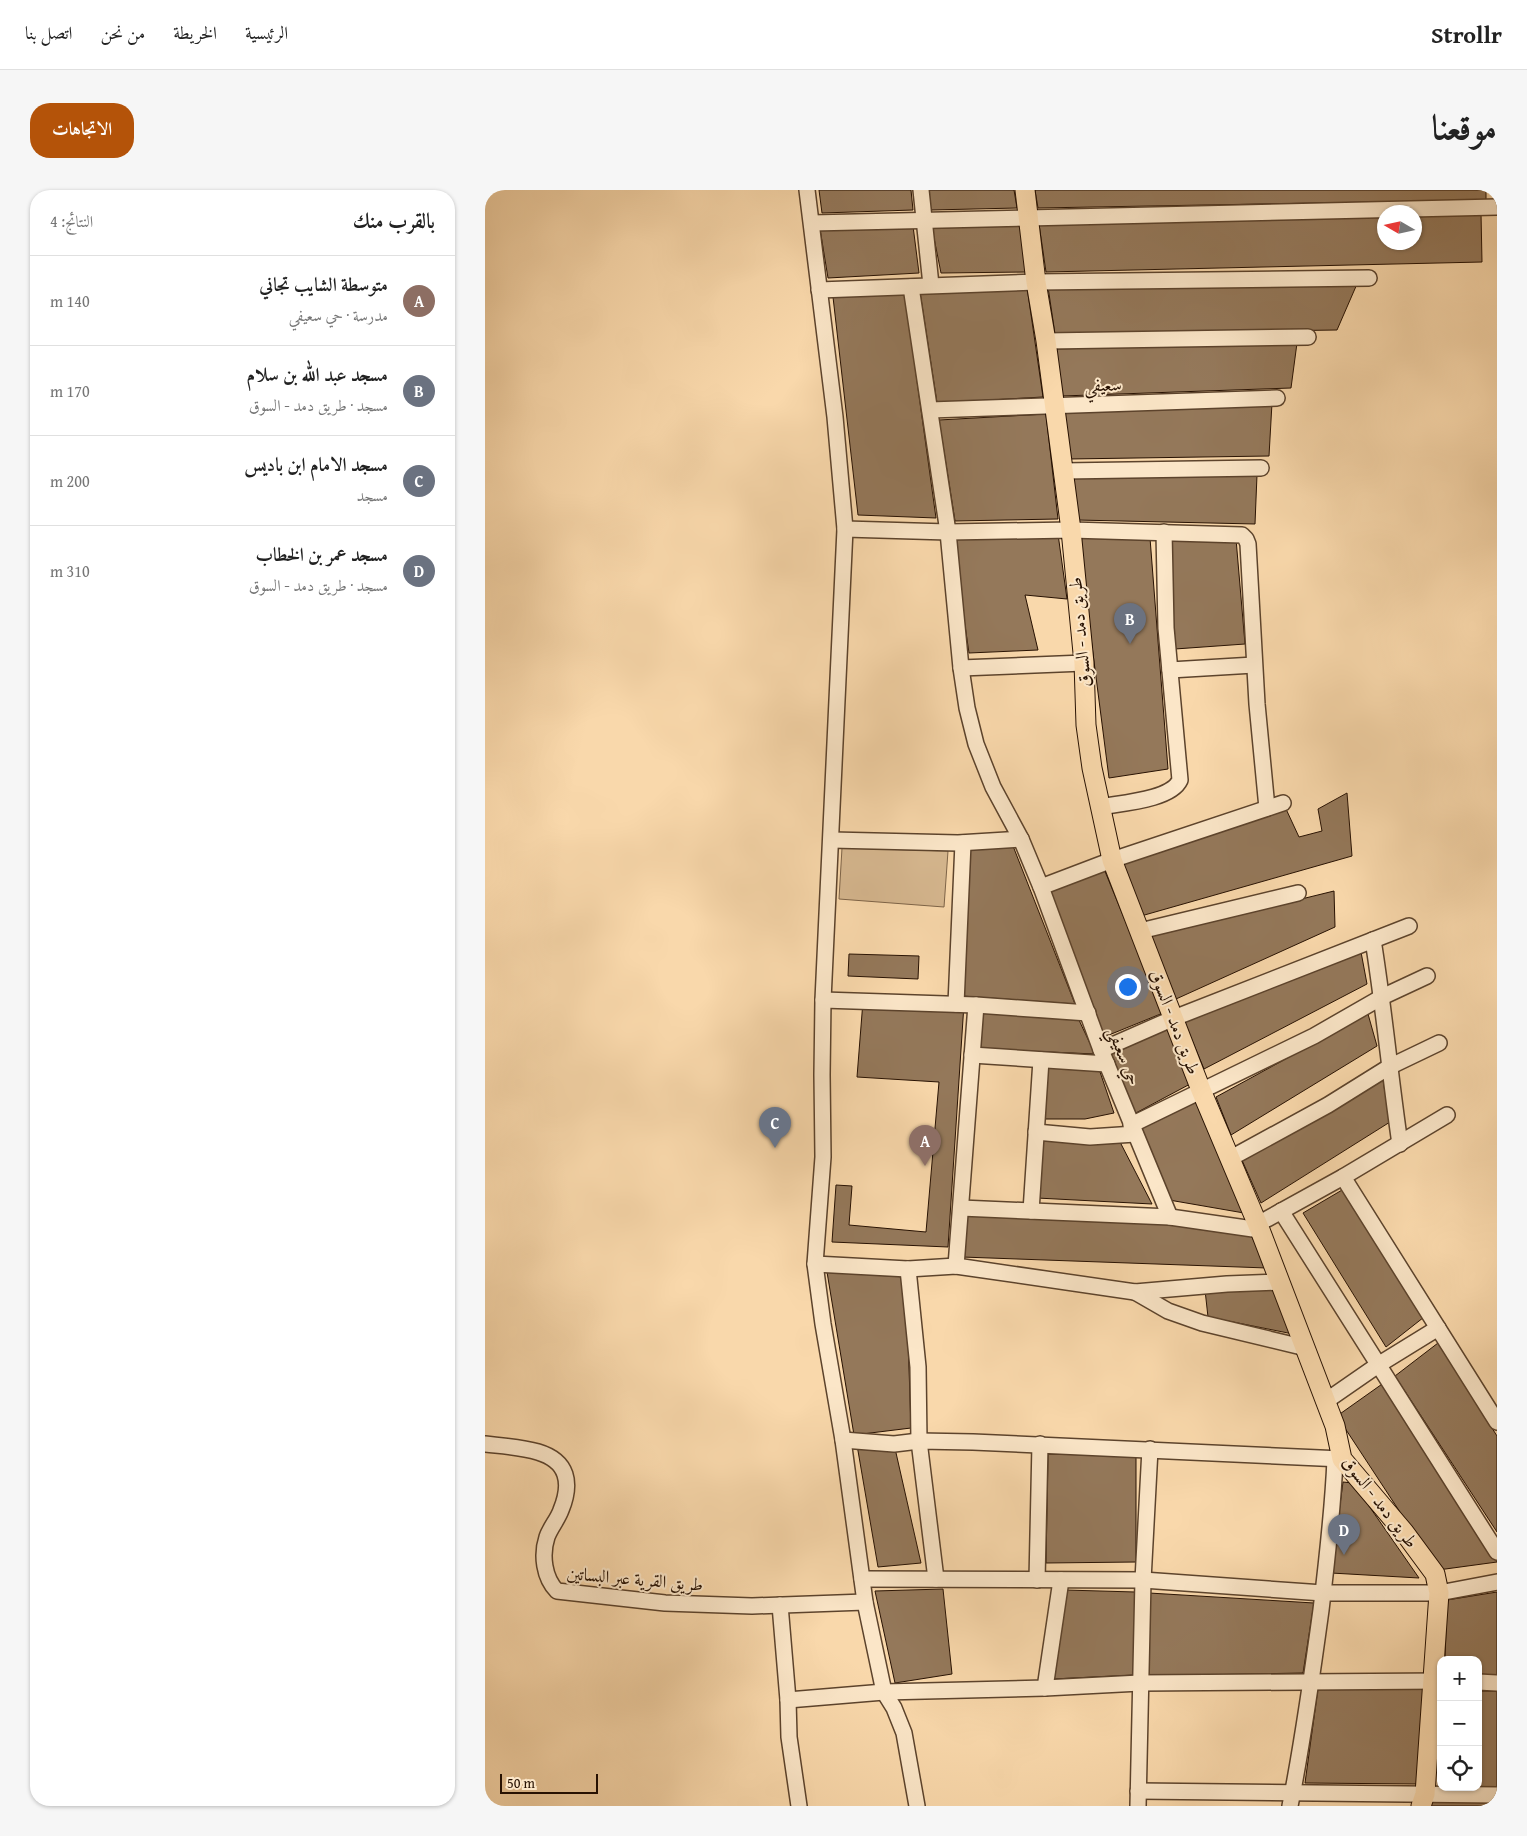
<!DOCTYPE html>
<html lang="ar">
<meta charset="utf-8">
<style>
:root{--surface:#fff;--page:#f6f6f6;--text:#222;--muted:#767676;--line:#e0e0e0;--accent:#b45309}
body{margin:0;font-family:"Gentium Book Plus",Amiri,serif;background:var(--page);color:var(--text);direction:rtl}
.controls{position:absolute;right:15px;bottom:15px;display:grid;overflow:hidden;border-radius:10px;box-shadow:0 1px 4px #0004}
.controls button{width:45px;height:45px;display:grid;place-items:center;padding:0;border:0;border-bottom:1px solid var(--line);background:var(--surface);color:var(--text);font:25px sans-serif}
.compass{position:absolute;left:892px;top:15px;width:45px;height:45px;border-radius:50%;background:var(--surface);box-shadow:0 1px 4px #0004;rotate:279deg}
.scale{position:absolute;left:15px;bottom:12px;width:98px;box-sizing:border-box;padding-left:5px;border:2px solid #271102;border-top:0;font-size:14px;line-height:18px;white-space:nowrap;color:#271102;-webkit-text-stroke:4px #fbe6c8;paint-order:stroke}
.you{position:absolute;left:642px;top:796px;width:18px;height:18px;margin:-12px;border:4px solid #fff;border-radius:50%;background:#1a73e8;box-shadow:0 0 0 8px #1a73e833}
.badge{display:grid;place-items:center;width:32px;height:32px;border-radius:50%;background:var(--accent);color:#fff;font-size:16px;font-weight:700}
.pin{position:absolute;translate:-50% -41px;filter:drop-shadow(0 1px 2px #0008)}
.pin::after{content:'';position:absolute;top:26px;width:18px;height:15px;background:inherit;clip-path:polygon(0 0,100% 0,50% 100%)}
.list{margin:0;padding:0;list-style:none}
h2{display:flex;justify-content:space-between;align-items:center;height:65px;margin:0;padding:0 20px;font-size:21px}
h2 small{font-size:16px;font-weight:400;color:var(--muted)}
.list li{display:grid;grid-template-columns:32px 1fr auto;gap:15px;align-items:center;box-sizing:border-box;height:90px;padding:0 20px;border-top:1px solid var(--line)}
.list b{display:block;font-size:19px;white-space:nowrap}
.list p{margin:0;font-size:16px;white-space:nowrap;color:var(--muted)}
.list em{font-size:16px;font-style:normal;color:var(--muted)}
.icon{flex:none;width:28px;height:28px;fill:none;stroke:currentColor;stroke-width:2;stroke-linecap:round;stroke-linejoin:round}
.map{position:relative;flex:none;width:1012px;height:1616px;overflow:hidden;direction:ltr;border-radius:20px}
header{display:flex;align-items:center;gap:30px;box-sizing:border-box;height:70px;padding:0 25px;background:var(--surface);border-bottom:1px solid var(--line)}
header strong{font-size:24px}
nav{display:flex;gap:28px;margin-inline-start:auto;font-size:18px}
.intro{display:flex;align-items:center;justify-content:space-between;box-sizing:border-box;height:120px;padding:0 30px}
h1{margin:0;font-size:35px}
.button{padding:12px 22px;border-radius:20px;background:var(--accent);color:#fff;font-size:18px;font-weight:700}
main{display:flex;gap:30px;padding:0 30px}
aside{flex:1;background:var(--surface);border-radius:20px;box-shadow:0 1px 4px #0004}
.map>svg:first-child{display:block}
.green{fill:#d5b68e;stroke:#7e6448}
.building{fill:#94785a;stroke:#271102}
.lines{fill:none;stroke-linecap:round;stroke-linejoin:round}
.minor-casing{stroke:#5c432c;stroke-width:18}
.major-casing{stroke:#271102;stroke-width:21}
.minor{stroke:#fbe6c8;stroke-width:15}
.major{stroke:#f9d8ab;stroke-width:19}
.labels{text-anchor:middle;stroke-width:4;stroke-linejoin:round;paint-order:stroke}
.street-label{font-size:18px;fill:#271102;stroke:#fbe6c8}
</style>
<header>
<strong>Strollr</strong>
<nav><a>الرئيسية</a><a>الخريطة</a><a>من نحن</a><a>اتصل بنا</a></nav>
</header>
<div class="intro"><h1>موقعنا</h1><a class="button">الاتجاهات</a></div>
<main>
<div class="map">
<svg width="1012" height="1616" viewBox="0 0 1012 1616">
<rect width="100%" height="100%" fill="#f9d8ab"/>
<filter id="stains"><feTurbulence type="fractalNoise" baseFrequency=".004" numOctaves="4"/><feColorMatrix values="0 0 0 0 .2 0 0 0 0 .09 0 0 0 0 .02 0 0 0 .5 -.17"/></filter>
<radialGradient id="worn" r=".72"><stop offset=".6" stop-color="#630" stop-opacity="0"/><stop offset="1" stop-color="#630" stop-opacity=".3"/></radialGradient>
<path class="green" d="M357,658L463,661L459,717L354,709Z"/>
<g class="building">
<path d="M334,0H426L428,20L337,23Z"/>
<path d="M443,0H529L532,18L446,20Z"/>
<path d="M550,0H1001V10L553,18Z"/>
<path d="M996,23L997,72L561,82L554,34L899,26V52H929V25Z"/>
<path d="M428,36L434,83L343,88L335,39Z"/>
<path d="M537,36L542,82L456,83L447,38Z"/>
<path d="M872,94L852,140L570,144L563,97Z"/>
<path d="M542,97L558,207L452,213L435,102Z"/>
<path d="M420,104L451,328L373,325L348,107Z"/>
<path d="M812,153L806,198L577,206L571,159Z"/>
<path d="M787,213L784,266L584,269L579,222Z"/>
<path d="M561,224L573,329L470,331L454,230Z"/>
<path d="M772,285L770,334L592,330L588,286Z"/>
<path d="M573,344L582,409L540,405L553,460L484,463L467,346Z"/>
<path d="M593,347L665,348L683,579L624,588Z"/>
<path d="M751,349L760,454L690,459L684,350Z"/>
<path d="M862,603L867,666L656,726L636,675L801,619L814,647L837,641L833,619Z"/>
<path d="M528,656L590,814L477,806L484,657Z"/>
<path d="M619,679L678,823L619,847L564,702Z"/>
<path d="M849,701L850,737L691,809L666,746Z"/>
<path d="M876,762L882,794L719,879L699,831Z"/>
<path d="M364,764L434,766L433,789L363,786Z"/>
<path d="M378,811L479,814L463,1057L347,1052L351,995L367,996L364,1035L441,1042L454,892L372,887Z"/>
<path d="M496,821L593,828L610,864L494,859Z"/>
<path d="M883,824L892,856L746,945L731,907Z"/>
<path d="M686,837L707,893L649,924L624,862Z"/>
<path d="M561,875L614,879L629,923L600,929H557Z"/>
<path d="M898,890L905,932L776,1013L756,968Z"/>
<path d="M713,910L759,1023L684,1010L654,937Z"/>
<path d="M556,948L635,952L667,1014L552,1008Z"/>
<path d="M869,993L948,1120L901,1157L818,1023Z"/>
<path d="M476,1022L684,1034L766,1045L782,1078L477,1067Z"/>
<path d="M342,1082L421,1087L426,1238L369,1245Z"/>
<path d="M789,1097L808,1144L723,1127L720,1100Z"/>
<path d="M953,1153L1012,1246V1342L910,1186Z"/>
<path d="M900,1192L1012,1367V1372L953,1380L852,1226Z"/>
<path d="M409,1254L436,1373L393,1377L372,1255Z"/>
<path d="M563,1264L651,1266V1372L561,1373Z"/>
<path d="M858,1292L868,1293L934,1388L846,1383Z"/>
<path d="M458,1399L467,1484L410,1493L390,1401Z"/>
<path d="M580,1400L650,1402V1485L568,1489Z"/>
<path d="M1012,1402V1485L993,1484V1470H960L962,1410Z"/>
<path d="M664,1403L829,1413L818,1483L661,1486Z"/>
<path d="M940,1497L933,1594L820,1593L833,1498Z"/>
<path d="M993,1501H1012V1599L984,1597H993Z"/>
<path d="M956,1522V1595H953Z"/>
<path d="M946,1611L1009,1613V1616H944Z"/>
</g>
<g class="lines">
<defs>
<g id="minor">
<path d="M322,0L350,227L360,339L338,810L337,885L338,967L330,1074L338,1134L358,1250L380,1412L399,1502L409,1518L419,1543L432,1616"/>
<path d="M436,0L446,95"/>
<path d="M327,33L1012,17"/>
<path d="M426,97L463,342L476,478L482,518L491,554L508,597L536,649L556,697L616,860L685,1027"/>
<path d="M334,100L551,92L884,88"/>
<path d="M561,151L823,147"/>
<path d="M445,220L792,208"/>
<path d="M578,281L776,278"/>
<path d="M360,339L463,342L586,340L757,345L761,349L763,354L772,514L782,618"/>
<path d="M476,478L599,473"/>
<path d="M685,480L769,475"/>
<path d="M615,617C636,613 686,610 695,590L681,438L679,342"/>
<path d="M347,650L473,653L536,649"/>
<path d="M556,697L627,670L798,613"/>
<path d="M655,741L813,703"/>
<path d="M888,750C899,818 905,886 915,954"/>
<path d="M338,810L491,815L603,823"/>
<path d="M471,814L478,653"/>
<path d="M616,860L689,828L924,736"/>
<path d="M487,865L622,874"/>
<path d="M646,935L829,846L897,807L942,786"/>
<path d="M551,942L605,947L650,944"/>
<path d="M746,968L843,915L904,877L954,853"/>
<path d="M858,987L1012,1232"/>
<path d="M476,1018L685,1027L775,1040"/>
<path d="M546,1021L556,870"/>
<path d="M796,1021L1012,1362"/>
<path d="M773,1034L858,987L962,925"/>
<path d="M330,1074L423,1079L471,1076L650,1102L742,1094L795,1092"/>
<path d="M471,1076L491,815"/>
<path d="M423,1079L433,1177L434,1251L451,1389"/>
<path d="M650,1102L683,1121L717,1133L821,1158"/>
<path d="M841,1211L893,1175L953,1138"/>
<path d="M358,1250L409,1254L434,1251L488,1252L857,1269"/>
<path d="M0,1254C18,1256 36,1257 53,1262C83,1271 87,1293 76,1320C73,1329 65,1338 62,1347C56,1365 59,1388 72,1401L180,1413L267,1416L380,1412"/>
<path d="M377,1389L658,1390L838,1403H954L1012,1392"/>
<path d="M552,1390L555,1254"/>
<path d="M295,1415L303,1510L304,1547L314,1616"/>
<path d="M993,1492L1012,1493"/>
<path d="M560,1498L576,1390"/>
<path d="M303,1510L399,1502L560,1498L655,1493L956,1491"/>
<path d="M653,1601L1012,1605"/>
<path d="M653,1616L658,1390L665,1259"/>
<path d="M805,1616C818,1551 827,1486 836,1420C842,1370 848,1320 850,1269"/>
</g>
<path id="major" d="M540,0L551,92L561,151L586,340L599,473L601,535L607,578L627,670L716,900L775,1040L850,1236L857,1269L919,1342L950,1384L954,1403L940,1604L936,1616"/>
</defs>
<use href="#minor" class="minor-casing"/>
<use href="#major" class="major-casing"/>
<use href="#minor" class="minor"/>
<use href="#major" class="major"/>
</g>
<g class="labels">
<g class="street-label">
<text transform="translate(618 195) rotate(-2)" y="6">سعيفي</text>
<text transform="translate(595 442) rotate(-95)" y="6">طريق دمد - السوق</text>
<text transform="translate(690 832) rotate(69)" y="6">طريق دمد - السوق</text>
<text transform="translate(639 866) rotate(69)" y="6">حي سعيفي</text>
<text transform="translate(895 1312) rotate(52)" y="6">طريق دمد - السوق</text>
<text transform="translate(150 1389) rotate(5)" y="6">طريق القرية عبر البساتين</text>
</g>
</g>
<rect width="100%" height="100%" filter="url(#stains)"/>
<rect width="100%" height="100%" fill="url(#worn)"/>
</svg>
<div class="controls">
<button>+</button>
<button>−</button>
<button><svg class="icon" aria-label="locate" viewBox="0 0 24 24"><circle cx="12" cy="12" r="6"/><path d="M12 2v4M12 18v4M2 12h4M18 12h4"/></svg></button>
</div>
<svg class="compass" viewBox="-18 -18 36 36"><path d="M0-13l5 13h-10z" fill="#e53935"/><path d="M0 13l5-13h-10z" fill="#767676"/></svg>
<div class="scale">50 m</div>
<div class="you"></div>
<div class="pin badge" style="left:440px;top:976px;background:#8d6e63">A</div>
<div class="pin badge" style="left:645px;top:454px;background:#6b7280">B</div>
<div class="pin badge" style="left:290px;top:958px;background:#6b7280">C</div>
<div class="pin badge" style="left:859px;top:1365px;background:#6b7280">D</div>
</div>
<aside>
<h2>بالقرب منك<small>النتائج: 4</small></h2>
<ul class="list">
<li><span class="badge" style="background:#8d6e63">A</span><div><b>متوسطة الشايب تجاني</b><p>مدرسة · حي سعيفي</p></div><em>140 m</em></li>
<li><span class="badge" style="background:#6b7280">B</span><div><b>مسجد عبد الله بن سلام</b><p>مسجد · طريق دمد - السوق</p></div><em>170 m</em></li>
<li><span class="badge" style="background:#6b7280">C</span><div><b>مسجد الامام ابن باديس</b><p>مسجد</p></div><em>200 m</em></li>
<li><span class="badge" style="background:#6b7280">D</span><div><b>مسجد عمر بن الخطاب</b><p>مسجد · طريق دمد - السوق</p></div><em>310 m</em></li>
</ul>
</aside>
</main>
